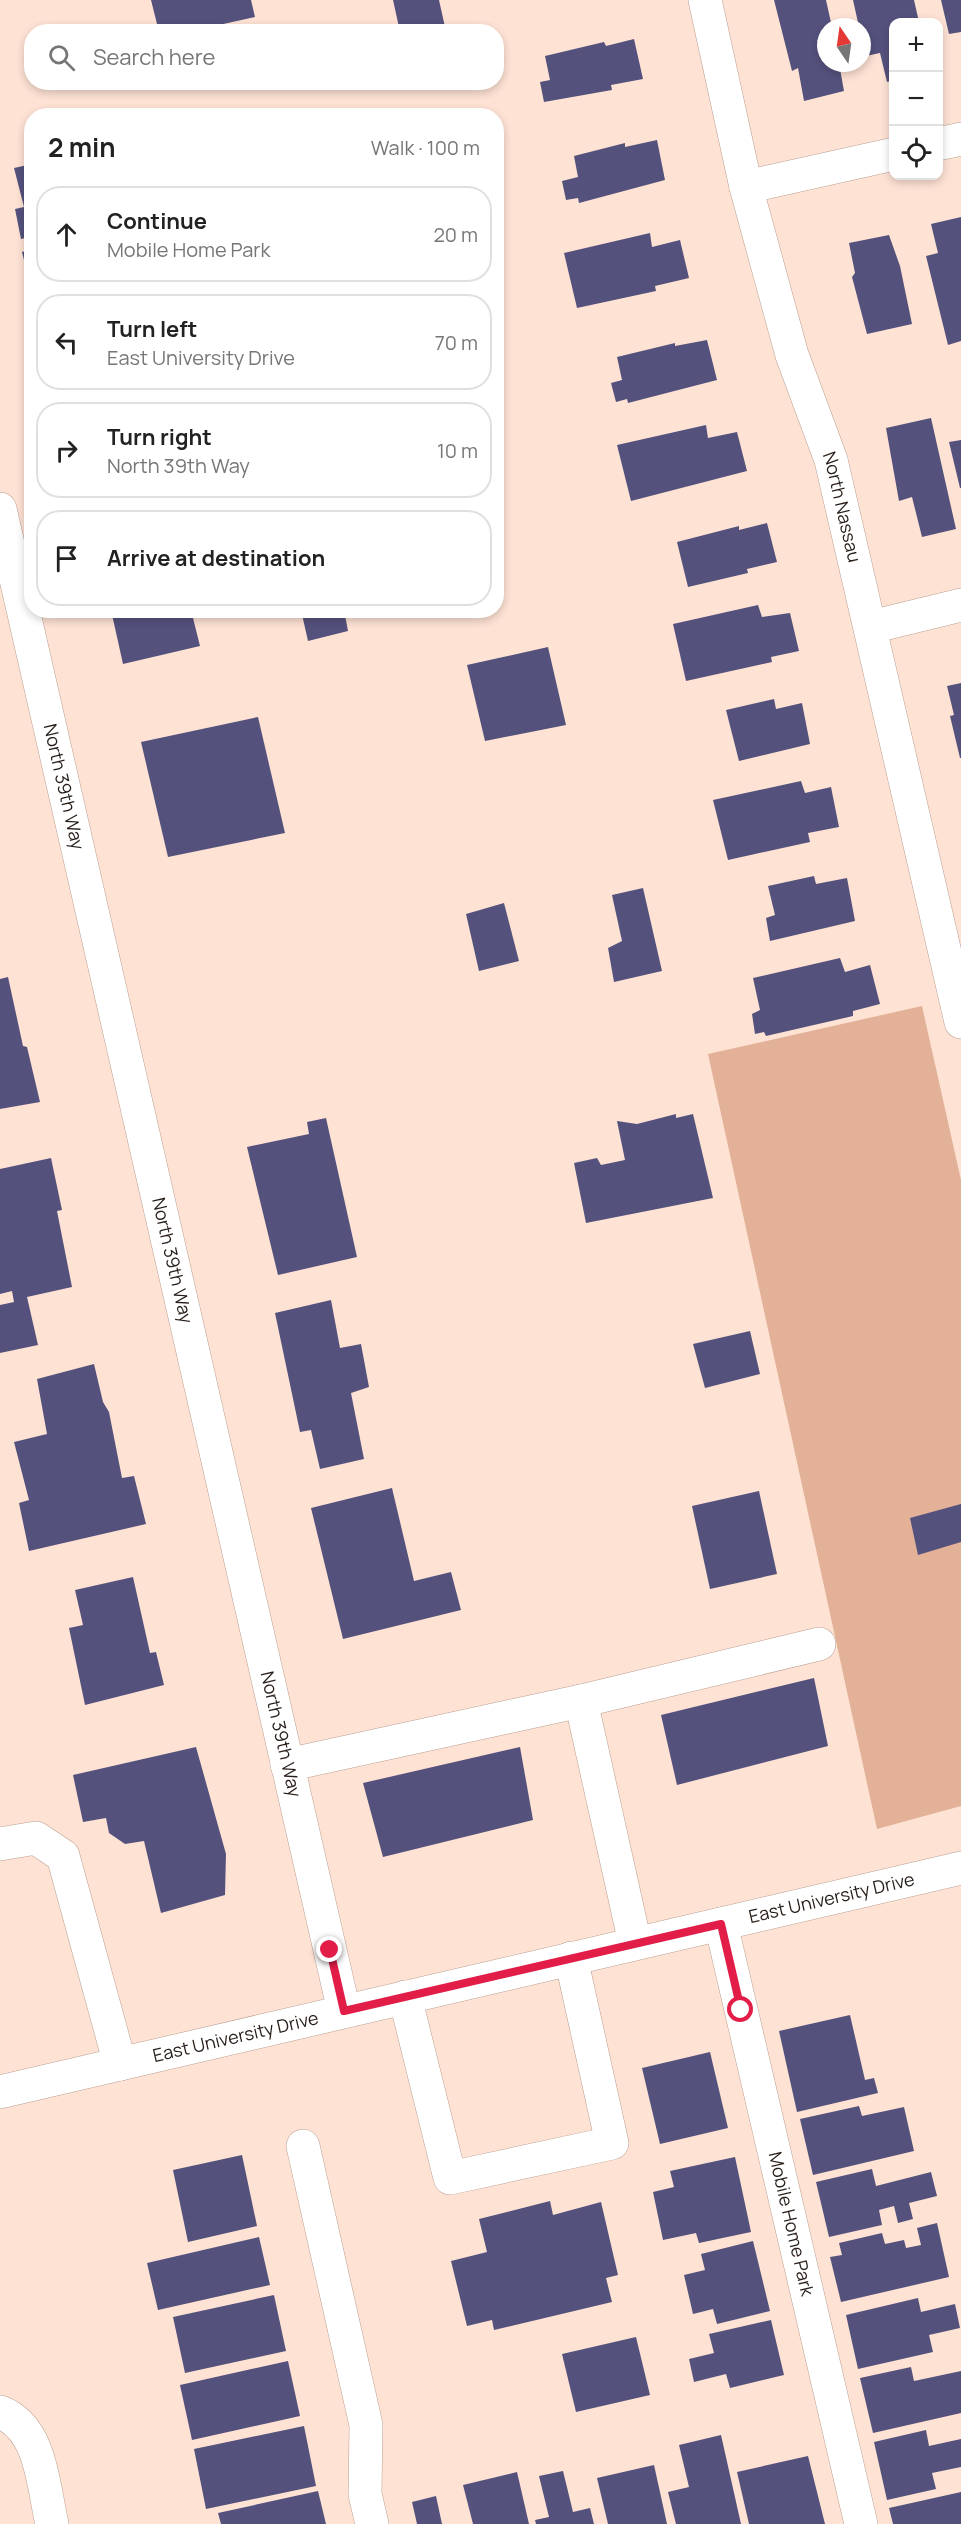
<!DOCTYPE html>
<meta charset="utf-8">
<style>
:root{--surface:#fff;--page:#f6f6f6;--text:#222;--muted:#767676;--line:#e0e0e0}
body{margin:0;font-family:Manrope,sans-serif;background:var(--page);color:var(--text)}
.controls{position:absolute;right:18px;top:18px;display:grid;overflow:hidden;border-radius:12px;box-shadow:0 3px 9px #0003}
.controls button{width:54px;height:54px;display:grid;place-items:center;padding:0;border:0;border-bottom:2px solid var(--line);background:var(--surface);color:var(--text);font:30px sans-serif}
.compass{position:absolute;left:817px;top:18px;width:54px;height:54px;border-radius:50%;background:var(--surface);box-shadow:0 3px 9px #0003;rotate:347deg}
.stop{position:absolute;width:18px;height:18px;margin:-14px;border:4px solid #e11d48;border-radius:50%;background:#fff}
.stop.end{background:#e11d48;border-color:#fff;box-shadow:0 2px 6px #0008}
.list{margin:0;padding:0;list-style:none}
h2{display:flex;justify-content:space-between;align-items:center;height:78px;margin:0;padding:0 24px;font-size:26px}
h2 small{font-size:20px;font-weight:400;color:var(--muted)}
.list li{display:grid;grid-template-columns:39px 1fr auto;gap:18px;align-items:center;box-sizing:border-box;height:96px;margin:0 12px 12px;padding:0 12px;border:2px solid var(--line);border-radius:24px}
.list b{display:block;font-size:22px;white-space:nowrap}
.list p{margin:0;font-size:20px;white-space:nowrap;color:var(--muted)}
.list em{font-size:20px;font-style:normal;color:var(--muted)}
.icon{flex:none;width:33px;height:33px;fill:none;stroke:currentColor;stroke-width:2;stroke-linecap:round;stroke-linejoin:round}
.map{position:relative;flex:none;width:961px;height:2524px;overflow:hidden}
.search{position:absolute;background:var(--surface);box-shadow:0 3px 9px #0003;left:24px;top:24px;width:480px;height:66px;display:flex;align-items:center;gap:15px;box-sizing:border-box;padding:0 21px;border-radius:24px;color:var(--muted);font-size:22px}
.panel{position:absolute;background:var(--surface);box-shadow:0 3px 9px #0003;left:24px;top:108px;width:480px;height:510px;border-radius:24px}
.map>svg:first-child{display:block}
.green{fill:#e2b198}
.building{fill:#54527d}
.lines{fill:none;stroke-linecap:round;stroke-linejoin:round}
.minor-casing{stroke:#baa092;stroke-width:34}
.major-casing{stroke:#baa092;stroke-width:34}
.minor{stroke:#fff;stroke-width:33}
.major{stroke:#fff;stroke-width:33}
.route{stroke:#e11d48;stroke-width:8}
.labels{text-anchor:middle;stroke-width:6;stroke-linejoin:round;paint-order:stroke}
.street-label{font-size:18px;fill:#281e19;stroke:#fee2d4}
</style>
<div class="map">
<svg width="961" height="2524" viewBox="0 0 961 2524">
<rect width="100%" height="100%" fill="#fee2d4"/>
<path class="green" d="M922,1006L961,1180V1806L877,1829L708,1054Z"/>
<g class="building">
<path d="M151,0H251L255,17L187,32H159Z"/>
<path d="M393,0H439L445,27L426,32H400Z"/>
<path d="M774,0H826L832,27H826V63H839L844,91L804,101L798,68L792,71Z"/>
<path d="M853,0H914L919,22H894V80L887,82L880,53L866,56L862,27H859Z"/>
<path d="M941,0H961V32L949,34Z"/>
<path d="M634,39L643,79L611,85L612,90L544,102L540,82L550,80L545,56L604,42L606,46Z"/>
<path d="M657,140L665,180L579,203L578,198L566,200L562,181L578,177L574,156L625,143V147Z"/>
<path d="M32,164V242H31L30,237L21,239L15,209L24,207L14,168Z"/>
<path d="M961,217V341L948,345L926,256L938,253L931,224Z"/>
<path d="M650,233L652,247L680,240L689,278L655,286L656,291L577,308L564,253Z"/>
<path d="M889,235L900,266L912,324L867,334L852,277L855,273L849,243Z"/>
<path d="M32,249V287L31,288L22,252Z"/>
<path d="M707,340L717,380L628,403L627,399L616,402L611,383L622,380L617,357L675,343V346Z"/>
<path d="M931,418L956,529L922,537L912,497L899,501L886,428Z"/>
<path d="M706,425L708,438L737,432L747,471L631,501L617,445Z"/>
<path d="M961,440V488H960L949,442Z"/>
<path d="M767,523L777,562L747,569L748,573L688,587L677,542L739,526V530Z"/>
<path d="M758,605L762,617L790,613L799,651L771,657L772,662L686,681L673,624Z"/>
<path d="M111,610H191L200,646L123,664Z"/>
<path d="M301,610H344L348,631L308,641Z"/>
<path d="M548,647L566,725L485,741L467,665Z"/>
<path d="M961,683V758H960L950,716L954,715L947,686Z"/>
<path d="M774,699L776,709L802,703L810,744L739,761L726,710Z"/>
<path d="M258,717L285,833L168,857L141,742Z"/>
<path d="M801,781L805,793L831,787L839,827L808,833L810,842L728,860L713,800Z"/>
<path d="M814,876L816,884L847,878L855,921L770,941L766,918L775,915L768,886Z"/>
<path d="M643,888L662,971L614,982L608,948L622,941L612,895Z"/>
<path d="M504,903L519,961L479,971L466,914Z"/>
<path d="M840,958L845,972L870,965L880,1004L853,1011V1016L766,1036L764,1032L755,1034L752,1014L760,1010L753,978Z"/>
<path d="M8,977L23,1046L27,1047L40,1102L0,1109V979Z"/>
<path d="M676,1114V1118L693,1114L713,1198L586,1223L574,1163L597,1158L601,1165L625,1160L617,1121L637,1124Z"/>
<path d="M326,1118L357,1257L278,1275L247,1147L309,1134L307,1122Z"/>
<path d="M51,1158L62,1210L57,1211L72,1287L27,1297L38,1345L0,1353V1305L14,1302L12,1291L0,1294V1169Z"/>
<path d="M331,1300L340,1348L361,1344L369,1387L351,1393L364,1459L320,1469L311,1430L300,1432L275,1313Z"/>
<path d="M750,1331L760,1374L705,1388L693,1344Z"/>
<path d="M94,1364L103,1402L109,1412L122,1478L134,1476L146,1524L29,1551L19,1503L29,1500L14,1442L47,1434L37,1379Z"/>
<path d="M392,1488L414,1581L451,1572L461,1610L343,1639L311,1508Z"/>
<path d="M759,1491L777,1574L710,1589L692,1506Z"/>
<path d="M961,1504V1542L918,1555L910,1518Z"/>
<path d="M133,1577L150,1653L156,1652L164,1685L85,1705L69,1628L83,1625L75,1590Z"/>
<path d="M814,1678L828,1746L677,1785L661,1715Z"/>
<path d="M196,1747L226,1854L225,1895L161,1913L144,1841L125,1844L109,1833L106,1818L83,1822L73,1775Z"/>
<path d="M520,1747L533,1820L383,1857L363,1783Z"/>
<path d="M850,2015L865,2080L874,2078L878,2093L797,2112L779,2031Z"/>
<path d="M710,2052L728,2128L660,2144L642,2068Z"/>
<path d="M859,2106L862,2116L904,2107L914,2151L813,2175L800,2119Z"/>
<path d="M242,2155L257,2226L188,2242L173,2170Z"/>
<path d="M735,2157L751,2232L699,2243L696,2233L663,2240L653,2192L674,2187L670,2171Z"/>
<path d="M872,2169L876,2186L931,2172L937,2196L909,2203L913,2219L898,2223L894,2206L879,2210L882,2225L829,2237L816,2182Z"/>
<path d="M550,2201L553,2215L601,2202L618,2275L606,2278L612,2302L494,2330L492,2320L467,2326L451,2261L487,2252L479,2219Z"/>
<path d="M937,2223L949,2277L841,2302L830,2257L842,2255L839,2243L882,2233L885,2244L904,2240L906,2248L921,2245L917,2228Z"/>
<path d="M259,2237L270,2285L158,2310L147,2263Z"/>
<path d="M753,2241L770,2311L717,2324L713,2309L693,2314L684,2275L705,2270L701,2254Z"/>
<path d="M274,2295L286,2351L185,2373L173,2317Z"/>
<path d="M918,2298L921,2312L955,2304L960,2328L929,2335L933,2352L858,2369L846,2315Z"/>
<path d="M771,2320L784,2375L730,2388L726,2374L694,2382L689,2359L714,2353L709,2334Z"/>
<path d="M636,2337L650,2395L576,2412L562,2354Z"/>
<path d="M288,2361L300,2416L192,2440L180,2385Z"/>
<path d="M911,2367L914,2381L961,2371V2413L873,2433L860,2378Z"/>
<path d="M304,2426L316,2486L206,2509L194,2449Z"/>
<path d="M926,2430L929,2446L961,2439V2467L932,2473L936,2489L887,2500L874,2442Z"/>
<path d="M721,2435L741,2524H676L668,2492L689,2487L679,2445Z"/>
<path d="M808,2456L825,2524H749L737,2472Z"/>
<path d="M654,2465L667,2524H608L597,2478Z"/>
<path d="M563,2471L573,2512L590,2508L594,2524H536L535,2520L549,2517L539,2476Z"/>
<path d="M517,2472L529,2524H473L463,2485Z"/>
<path d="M318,2491L326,2524H221L218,2513Z"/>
<path d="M961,2492V2524H893L889,2508Z"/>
<path d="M436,2496L442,2524H417L412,2502Z"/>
</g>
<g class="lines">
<defs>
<g id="minor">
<path id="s1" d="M705,0L746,187L792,355L831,460L961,1022"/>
<path d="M938,144L961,139"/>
<path d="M746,187L894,154"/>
<path id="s2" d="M0,509L344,2011"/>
<path d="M871,627L961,605"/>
<path d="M581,1701L635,1943"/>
<path d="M287,1765L581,1701L819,1644"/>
<path d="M0,1844L36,1838L63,1856L120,2064"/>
<path id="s3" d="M721,1924L861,2524"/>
<path d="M405,1997L450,2178L612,2143L571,1958"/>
<path d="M303,2146L366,2425L365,2494L372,2524"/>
<path d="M0,2412C42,2428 43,2486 52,2524"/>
</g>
<g id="major">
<path id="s4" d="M0,2092L961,1868"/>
</g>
</defs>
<use href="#minor" class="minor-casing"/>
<use href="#major" class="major-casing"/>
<use href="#minor" class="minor"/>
<use href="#major" class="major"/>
</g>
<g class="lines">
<path class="route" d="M330,1950L344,2011L721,1924L741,2010"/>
</g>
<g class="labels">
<g class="street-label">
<text dy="6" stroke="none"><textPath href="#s1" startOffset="526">North Nassau</textPath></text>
<text dy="6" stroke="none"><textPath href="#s2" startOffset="285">North 39th Way</textPath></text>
<text dy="6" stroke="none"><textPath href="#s2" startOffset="771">North 39th Way</textPath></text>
<text dy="6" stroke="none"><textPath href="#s2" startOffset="1257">North 39th Way</textPath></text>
<text dy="6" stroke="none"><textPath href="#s4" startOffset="854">East University Drive</textPath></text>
<text dy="6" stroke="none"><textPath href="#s4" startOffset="242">East University Drive</textPath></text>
<text dy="6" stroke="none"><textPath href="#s3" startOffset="308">Mobile Home Park</textPath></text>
</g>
</g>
</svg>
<div class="controls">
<button>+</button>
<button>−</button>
<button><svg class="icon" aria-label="locate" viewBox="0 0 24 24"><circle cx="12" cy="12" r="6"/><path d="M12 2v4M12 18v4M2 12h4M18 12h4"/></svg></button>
</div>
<svg class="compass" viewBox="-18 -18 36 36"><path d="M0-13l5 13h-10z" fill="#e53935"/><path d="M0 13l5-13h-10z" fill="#767676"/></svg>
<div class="stop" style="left:741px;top:2010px"></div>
<div class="stop end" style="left:330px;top:1950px"></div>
<div class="search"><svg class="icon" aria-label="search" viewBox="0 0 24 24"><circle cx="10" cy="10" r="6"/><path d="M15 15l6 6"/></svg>Search here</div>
<section class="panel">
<h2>2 min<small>Walk · 100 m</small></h2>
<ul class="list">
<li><svg class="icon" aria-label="ahead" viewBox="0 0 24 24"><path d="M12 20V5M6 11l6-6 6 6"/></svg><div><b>Continue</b><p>Mobile Home Park</p></div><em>20 m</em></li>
<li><svg class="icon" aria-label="left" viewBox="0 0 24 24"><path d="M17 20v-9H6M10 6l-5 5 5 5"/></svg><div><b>Turn left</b><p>East University Drive</p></div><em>70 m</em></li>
<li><svg class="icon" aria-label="right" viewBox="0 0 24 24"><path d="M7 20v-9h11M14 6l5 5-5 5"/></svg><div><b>Turn right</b><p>North 39th Way</p></div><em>10 m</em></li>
<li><svg class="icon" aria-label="arrive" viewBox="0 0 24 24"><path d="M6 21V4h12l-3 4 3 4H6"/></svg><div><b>Arrive at destination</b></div></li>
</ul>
</section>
</div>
